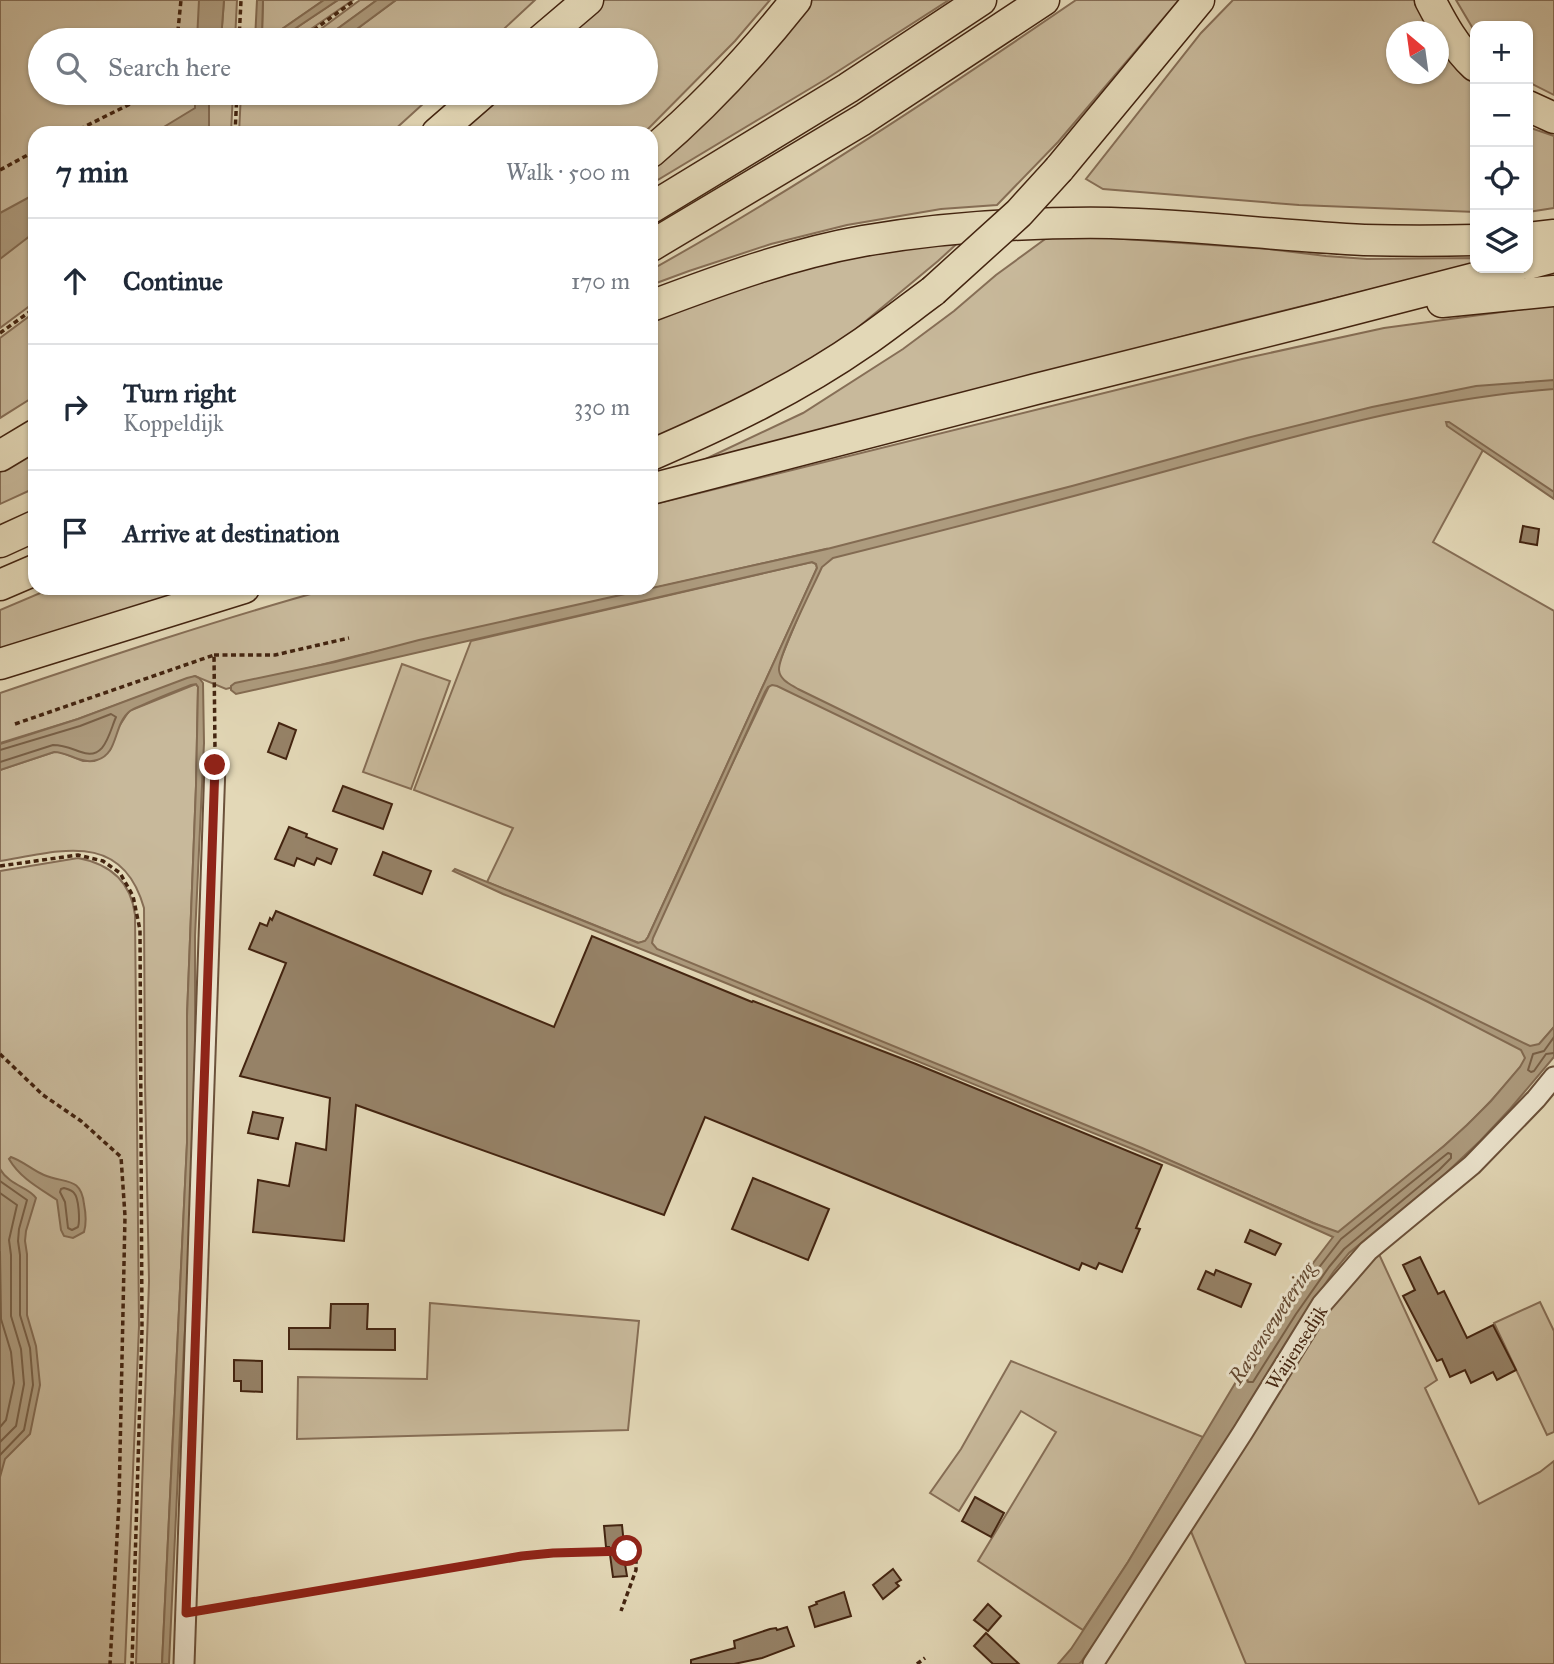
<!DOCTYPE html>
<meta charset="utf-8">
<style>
:root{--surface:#fff;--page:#f6f6f7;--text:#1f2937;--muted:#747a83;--line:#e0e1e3}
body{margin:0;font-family:"IM FELL Great Primer",serif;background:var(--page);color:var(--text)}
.controls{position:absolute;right:21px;top:21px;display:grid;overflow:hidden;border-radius:14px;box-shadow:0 2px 5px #0004}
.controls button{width:63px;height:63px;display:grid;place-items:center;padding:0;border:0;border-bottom:2px solid var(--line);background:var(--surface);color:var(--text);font:35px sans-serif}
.compass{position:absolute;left:1386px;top:21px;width:63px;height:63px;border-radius:50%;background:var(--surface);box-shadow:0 2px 5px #0004;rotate:331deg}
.stop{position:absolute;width:21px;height:21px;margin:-16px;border:5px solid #8f2418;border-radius:50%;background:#fff}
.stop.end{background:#8f2418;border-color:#fff;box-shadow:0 2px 7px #0008}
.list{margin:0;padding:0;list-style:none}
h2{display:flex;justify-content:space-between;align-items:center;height:91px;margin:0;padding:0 28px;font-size:30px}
h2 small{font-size:23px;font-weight:400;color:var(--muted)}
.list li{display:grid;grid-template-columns:46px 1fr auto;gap:21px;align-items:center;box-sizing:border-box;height:126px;padding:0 28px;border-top:2px solid var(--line)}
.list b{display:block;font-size:26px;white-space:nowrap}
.list p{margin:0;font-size:23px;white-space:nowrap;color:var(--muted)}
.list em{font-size:23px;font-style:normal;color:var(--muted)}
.icon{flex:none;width:38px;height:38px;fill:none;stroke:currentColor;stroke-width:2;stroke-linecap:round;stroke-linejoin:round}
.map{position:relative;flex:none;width:1554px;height:1664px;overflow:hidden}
.search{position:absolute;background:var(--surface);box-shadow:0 2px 5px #0004;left:28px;top:28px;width:630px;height:77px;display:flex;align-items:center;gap:18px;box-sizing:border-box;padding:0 24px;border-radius:38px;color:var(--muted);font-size:26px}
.panel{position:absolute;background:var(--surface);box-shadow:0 2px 5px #0004;left:28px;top:126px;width:630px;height:469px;border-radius:21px}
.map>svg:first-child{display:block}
.green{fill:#c8b99b;stroke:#866e56;stroke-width:2}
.water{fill:#ad9b7e;stroke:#836b52;stroke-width:2;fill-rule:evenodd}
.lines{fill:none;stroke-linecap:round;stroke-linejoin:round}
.shore{stroke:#786047;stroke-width:2}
.building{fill:#968267;stroke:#432410;stroke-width:2}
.minor-casing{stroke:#6b513a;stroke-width:23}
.highway-casing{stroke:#432410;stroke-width:33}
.path{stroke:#432410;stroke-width:3.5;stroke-dasharray:5 3.5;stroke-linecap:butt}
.minor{stroke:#ede6d0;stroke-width:19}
.highway{stroke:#e3d8b7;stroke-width:30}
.highway-bridge-casing{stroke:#432410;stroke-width:33;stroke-linecap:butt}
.highway-bridge{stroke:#e3d8b7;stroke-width:30}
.route{stroke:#8f2418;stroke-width:9}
.labels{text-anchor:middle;stroke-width:6;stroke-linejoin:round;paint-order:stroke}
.street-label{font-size:19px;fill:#432410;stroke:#ede6d0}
.water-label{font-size:21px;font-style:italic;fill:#634831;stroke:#ede6d0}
</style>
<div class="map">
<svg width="1554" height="1664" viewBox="0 0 1554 1664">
<rect width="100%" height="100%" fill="#e3d8b7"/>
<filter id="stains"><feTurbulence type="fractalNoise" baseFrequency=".00286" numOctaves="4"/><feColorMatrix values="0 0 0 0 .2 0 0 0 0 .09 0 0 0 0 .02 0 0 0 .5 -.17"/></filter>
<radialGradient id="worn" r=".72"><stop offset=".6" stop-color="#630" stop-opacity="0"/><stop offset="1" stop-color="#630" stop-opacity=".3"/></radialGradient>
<g class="green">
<path d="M0,0H202V40H40V93H203V133H35V302L0,328Z"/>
<path d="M224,0H237L235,40H221Z"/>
<path d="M263,0H324L269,38L262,33Z"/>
<path d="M338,0H353L295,40H278Z"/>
<path d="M360,0H377L322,40H306Z"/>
<path d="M396,0H535L492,40H342Z"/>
<path d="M601,0H770L735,41L644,133H452L495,93H646V40H553Z"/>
<path d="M808,0H949L826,79L651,184V163Z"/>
<path d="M1076,0H1179L1058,142L997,205L941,209L847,225L771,244L689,271L651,285V270C797,188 937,95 1076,0Z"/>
<path d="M1233,0H1415L1431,31L1396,32V74H1438L1439,43L1455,65L1475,85V212L1299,205L1103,189L1086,179L1201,33Z"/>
<path d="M1456,0H1554V95L1528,82V26H1475V32Z"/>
<path d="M214,93H233L231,133H204L209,130V103L214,102Z"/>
<path d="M241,93L267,94L435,93L391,133H239Z"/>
<path d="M1528,127L1554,136V208L1528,212Z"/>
<path d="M1052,234L1269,249L1326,256L1367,259L1475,258V264L1242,321L695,464L803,413L903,349L954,311L996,275Z"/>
<path d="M962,239L938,261L820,359L651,441V319L773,276L852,258Z"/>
<path d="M1554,305V496L1483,450L1433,542L1554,611V1027C1525,1061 1498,1096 1465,1127C1425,1165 1380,1197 1339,1234L1145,1150L645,947L772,680L826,549L356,656L226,689L195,676L78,719L0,743V693C110,656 220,619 332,588H651V505L1242,359L1384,328Z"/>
<path d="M35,312V396L0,418V338Z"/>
<path d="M35,447V488L0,504V468Z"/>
<path d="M812,562L816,564L817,568L648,937L645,941L639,943L487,882L513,828L414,790L471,641Z"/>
<path d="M52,588H200L0,650V610Z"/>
<path d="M402,664L450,681L411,789L363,772Z"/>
<path d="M196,684L198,687L196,786L187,1016V1143L162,1664H136L149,1281L145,1083L144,908C122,830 60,851 0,861V770L54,752H60L83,761H94L110,750L118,728L129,711Z"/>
<path d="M78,858C110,864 131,882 135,915L139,1326L125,1664H0V871Z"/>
<path d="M1378,1252L1437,1380L1425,1388L1479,1504L1540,1472L1554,1461V1664H1246L1190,1529L1332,1304Z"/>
<path d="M1540,1302L1554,1331V1432L1547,1435L1494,1323Z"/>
<path d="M430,1303L639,1321L628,1430L297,1439L298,1377L427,1379Z"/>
<path d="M1011,1361L1203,1437L1128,1562L1083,1630L978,1561L1056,1432L1021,1411L959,1511L930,1493L961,1449Z"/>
</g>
<g class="water">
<path d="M199,0H224L221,40H197Z"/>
<path d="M257,0H263L262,33L269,38L324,0H338L278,40H255Z"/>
<path d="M377,0H396L342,40H322Z"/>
<path d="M195,93H214V102L209,103V130L204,133H154L195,108Z"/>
<path d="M35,194V232L0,259V213Z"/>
<path d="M1554,380V389C1427,398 1304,434 1181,467C1065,499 949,529 833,558L822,567C814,585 778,655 779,670C780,680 790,684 798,689L1530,1046L1539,1044L1554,1027V1057L1510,1109L1480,1141L1444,1175L1349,1253L1334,1271L1302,1318L1144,1572L1081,1662L1079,1664H1058L1071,1649L1128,1562L1270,1325L1294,1288L1333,1237L1179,1168L716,979L503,894L453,871L455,869L638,943L645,941L648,937L817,568L816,564L812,562L285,683L236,694L231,690V686L235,683L335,662L419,640L827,549L1072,486L1247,438L1372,407L1476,386ZM772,685L777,686L1173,877L1428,1002L1521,1050L1525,1058L1520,1067L1491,1101L1467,1125L1444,1146L1338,1232L1313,1223L1142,1148L657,949L652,943L653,938L765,692L768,687Z"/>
<path d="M1446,422H1449L1554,492V499L1447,426Z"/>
<path d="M195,676L199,678L203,683L204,743L195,936V1054L190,1255L184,1345L169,1664H162L187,1143V1016L196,786L198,687L196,684L191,685C176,691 160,697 145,704C140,706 134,708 130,711C113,724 119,754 97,760C82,765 69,752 54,752L0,770V744L78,719L187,678Z"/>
<path d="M11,1157C23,1161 32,1170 44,1175C65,1184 81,1176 84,1204C86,1214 87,1222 84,1232L73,1238L64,1236L61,1230L57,1200C39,1188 20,1178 9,1159Z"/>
<path d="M0,1169C10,1186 29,1187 36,1198L26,1231L25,1241L27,1254V1315L36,1346L40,1385L30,1434L5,1459L0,1477Z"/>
</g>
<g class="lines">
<g class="shore">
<path d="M0,750L80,726L111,714L116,717C109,733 105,761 81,752C72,749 64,745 53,745L0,762"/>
<path d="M1554,1037L1544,1051L1533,1054L1528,1070L1531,1072L1534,1071L1546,1054L1554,1053"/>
<path d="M1448,1153L1451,1154V1158L1439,1170L1344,1249L1329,1267L1296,1314L1253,1382H1248L1247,1378L1300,1292L1341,1239Z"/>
<path d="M0,1181L27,1200L19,1229L18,1241L20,1255V1315L30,1348L33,1385L24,1430L0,1455"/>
<path d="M64,1188C67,1189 72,1190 74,1193C79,1198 80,1221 78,1227L72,1230L68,1228L65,1202L60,1192L61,1189Z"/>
<path d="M0,1193L17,1205L9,1240L11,1255V1316L21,1349L24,1384L16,1426L0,1442"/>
<path d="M0,1252L1,1319L11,1352L14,1383L6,1420L0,1427"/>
</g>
</g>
<g class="building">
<path d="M1523,526L1539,529L1537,545L1520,542Z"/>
<path d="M279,723L296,730L286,759L268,752Z"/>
<path d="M343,786L392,804L383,829L333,811Z"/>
<path d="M289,827L307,834L306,837L337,849L331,864L317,858L314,865L297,858L294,866L275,859Z"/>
<path d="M383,852L431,871L422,894L374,875Z"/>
<path d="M276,911L554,1027L592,936L752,1002L753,1001L916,1064L1162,1165L1136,1228L1140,1229L1122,1272L1099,1263L1096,1269L1082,1263L1079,1270L705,1117L664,1215L356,1105L344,1241L253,1232L258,1180L289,1186L296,1143L326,1150L330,1098L240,1076L286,963L249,949L260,923L267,926L270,918L272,920Z"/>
<path d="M253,1112L283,1118L278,1139L248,1133Z"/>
<path d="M753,1178L829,1209L808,1260L732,1229Z"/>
<path d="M1250,1230L1281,1244L1275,1255L1245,1242Z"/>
<path d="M1420,1257L1438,1294L1444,1291L1467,1338L1493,1325L1516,1370L1497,1380L1493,1372L1471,1383L1465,1370L1450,1377L1442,1359L1437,1361L1403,1296L1415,1290L1403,1265Z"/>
<path d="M1216,1270L1251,1284L1241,1307L1198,1289L1206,1271L1214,1275Z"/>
<path d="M331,1304H368L367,1329H395V1350L289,1349V1328H330Z"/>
<path d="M234,1360L262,1361V1392L241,1391V1381H234Z"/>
<path d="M975,1497L1004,1513L991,1537L962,1521Z"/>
<path d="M622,1525L624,1545H622L627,1576L613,1577L609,1547H606L604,1526Z"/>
<path d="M893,1569L901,1580L896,1583L899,1586L883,1599L873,1585Z"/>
<path d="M844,1592L851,1616L815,1627L809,1607L817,1604L816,1602Z"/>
<path d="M988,1604L1001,1616L988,1631L974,1620Z"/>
<path d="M787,1627L794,1646L762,1658L734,1664H691V1660L735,1648L734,1641L770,1629L776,1628L777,1630Z"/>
<path d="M986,1633L1019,1664H993L974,1646Z"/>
</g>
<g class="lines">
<defs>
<g id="minor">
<path d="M184,1664L215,765"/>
<path d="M1093,1664L1243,1432L1322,1304L1368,1251L1472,1165L1536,1099L1554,1077"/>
</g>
<g id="highway">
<path d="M1430,0C1443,25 1455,47 1475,66"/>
<path d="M541,40L588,0"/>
<path d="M1528,106L1554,118"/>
<path d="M437,133L483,93"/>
<path d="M651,152C704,107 753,54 796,0"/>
<path d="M1059,169L1199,0"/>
<path d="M651,208L848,88L981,0"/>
<path d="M1528,238L1554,235"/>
<path d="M651,246L862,120L1044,0"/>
<path d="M1528,264L1554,257"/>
<path d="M1442,302L1554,291"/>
<path d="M651,306C720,280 790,254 863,241C944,227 1029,222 1111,223C1196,225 1280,236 1364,240C1401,241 1438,241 1475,240"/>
<path d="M651,455C725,423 798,388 864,342C887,326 910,308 933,291"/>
<path d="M0,456L35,435"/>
<path d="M651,489L1036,389L1324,317L1514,268"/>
<path d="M0,542L35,526"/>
<path d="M0,585L35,570"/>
<path d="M0,664L244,588"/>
</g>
</defs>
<use href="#minor" class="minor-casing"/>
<use href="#highway" class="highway-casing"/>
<g class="path">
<path d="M177,40L181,0"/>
<path d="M239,40L241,0"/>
<path d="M300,40L355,0"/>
<path d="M72,133L152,93"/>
<path d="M235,133L237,93"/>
<path d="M0,170L35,151"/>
<path d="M0,333L35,308"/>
<path d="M214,655H275L349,638"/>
<path d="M15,724L214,655L215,750"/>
<path d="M0,866L78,855L103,861L120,873L133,896L140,930L142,1329L132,1664"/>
<path d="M0,1054L43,1095L81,1121L121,1157L125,1216L119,1502L110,1664"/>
<path d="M202,1611L522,1556L553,1553L627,1551L636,1558V1570L621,1611"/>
<path d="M917,1664L925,1658"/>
</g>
<use href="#minor" class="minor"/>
<use href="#highway" class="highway"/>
<defs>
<path id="highway-bridge" d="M933,291L1019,213L1059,169"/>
</defs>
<use href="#highway-bridge" class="highway-bridge-casing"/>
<use href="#highway-bridge" class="highway-bridge"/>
</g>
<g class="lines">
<path class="route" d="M215,765L186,1613L522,1556L553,1553L627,1551"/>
</g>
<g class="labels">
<g class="street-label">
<text transform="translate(1296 1347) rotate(-57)" y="7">Waijensedijk</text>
</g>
<g class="water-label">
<text transform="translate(1272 1323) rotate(-57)" y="7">Ravensewetering</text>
</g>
</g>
<rect width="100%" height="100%" filter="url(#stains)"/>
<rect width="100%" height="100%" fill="url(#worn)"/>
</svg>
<div class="controls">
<button>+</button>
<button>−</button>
<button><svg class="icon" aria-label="locate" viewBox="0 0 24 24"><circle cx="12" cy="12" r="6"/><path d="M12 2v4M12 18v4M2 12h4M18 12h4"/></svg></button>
<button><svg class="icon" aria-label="layers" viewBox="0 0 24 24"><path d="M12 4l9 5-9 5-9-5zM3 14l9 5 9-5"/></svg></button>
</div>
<svg class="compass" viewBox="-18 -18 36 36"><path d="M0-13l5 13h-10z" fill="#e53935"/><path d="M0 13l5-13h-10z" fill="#747a83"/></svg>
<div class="stop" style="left:627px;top:1551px"></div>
<div class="stop end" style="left:215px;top:765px"></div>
<div class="search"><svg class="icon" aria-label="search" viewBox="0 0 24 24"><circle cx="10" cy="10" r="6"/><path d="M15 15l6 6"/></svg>Search here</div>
<section class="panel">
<h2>7 min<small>Walk · 500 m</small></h2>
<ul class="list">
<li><svg class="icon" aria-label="ahead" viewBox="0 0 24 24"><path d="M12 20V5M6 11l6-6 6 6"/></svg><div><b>Continue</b></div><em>170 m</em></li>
<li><svg class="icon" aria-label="right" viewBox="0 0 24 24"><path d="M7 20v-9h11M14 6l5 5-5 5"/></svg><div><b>Turn right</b><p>Koppeldijk</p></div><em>330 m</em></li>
<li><svg class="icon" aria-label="arrive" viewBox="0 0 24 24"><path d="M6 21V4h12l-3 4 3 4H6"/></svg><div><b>Arrive at destination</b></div></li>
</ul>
</section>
</div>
